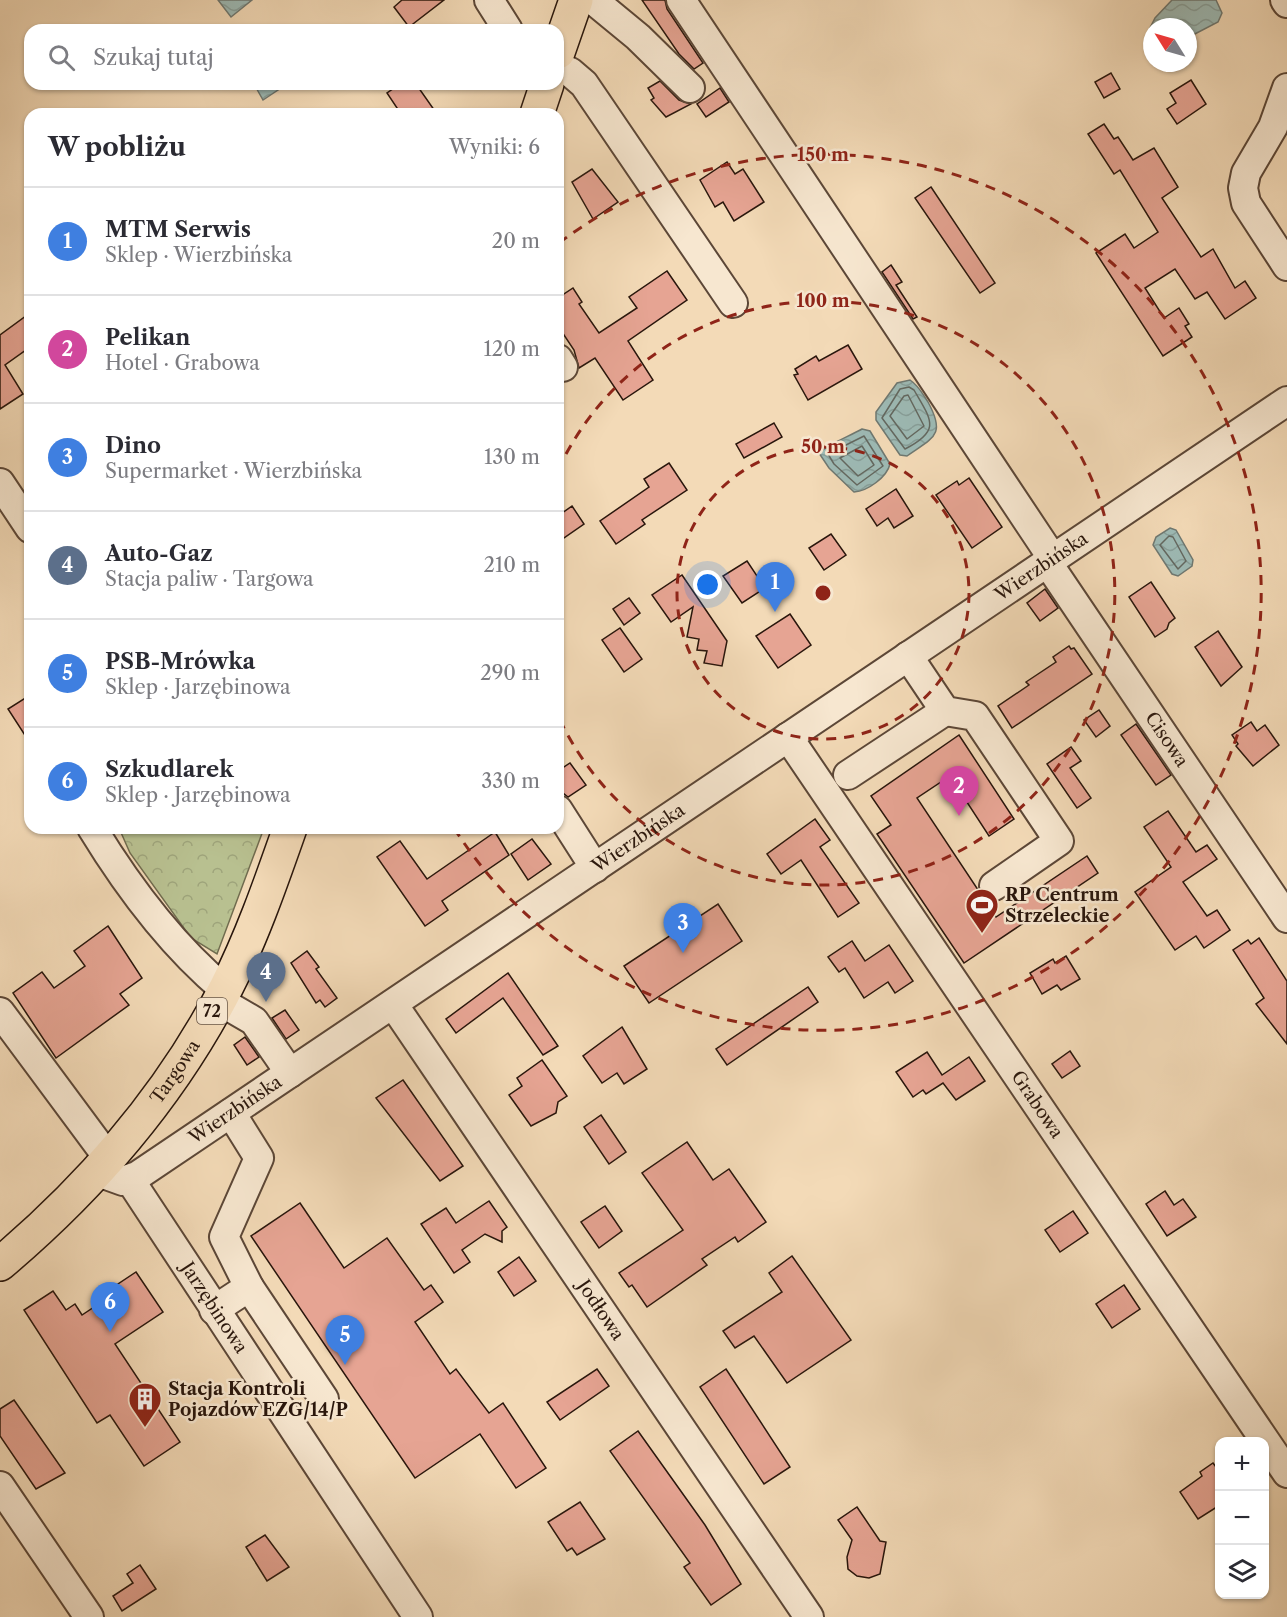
<!DOCTYPE html>
<html lang="pl">
<meta charset="utf-8">
<style>
:root{--surface:#fff;--page:#f2f2f3;--text:#2b2b33;--muted:#7c7c81;--line:#e1e1e2;--accent:#8f2418}
body{margin:0;font-family:"Libre Caslon Text",serif;background:var(--page);color:var(--text)}
.controls{position:absolute;right:18px;bottom:18px;display:grid;overflow:hidden;border-radius:12px;box-shadow:0 2px 4px #0004}
.controls button{width:54px;height:54px;display:grid;place-items:center;padding:0;border:0;border-bottom:2px solid var(--line);background:var(--surface);color:var(--text);font:30px sans-serif}
.compass{position:absolute;left:1143px;top:18px;width:54px;height:54px;border-radius:50%;background:var(--surface);box-shadow:0 2px 4px #0004;rotate:307deg}
.you{position:absolute;left:708px;top:585px;width:21px;height:21px;margin:-15px;border:4px solid #fff;border-radius:50%;background:#1a73e8;box-shadow:0 0 0 9px #1a73e833}
.badge{display:grid;place-items:center;width:39px;height:39px;border-radius:50%;background:var(--accent);color:#fff;font-size:20px;font-weight:700}
.pin{position:absolute;translate:-50% -50px;filter:drop-shadow(0 2px 3px #0008)}
.pin::after{content:'';position:absolute;top:32px;width:21px;height:18px;background:inherit;clip-path:polygon(0 0,100% 0,50% 100%)}
.list{margin:0;padding:0;list-style:none}
h2{display:flex;justify-content:space-between;align-items:center;height:78px;margin:0;padding:0 24px;font-size:26px}
h2 small{font-size:20px;font-weight:400;color:var(--muted)}
.list li{display:grid;grid-template-columns:39px 1fr auto;gap:18px;align-items:center;box-sizing:border-box;height:108px;padding:0 24px;border-top:2px solid var(--line)}
.list b{display:block;font-size:22px;white-space:nowrap}
.list p{margin:0;font-size:20px;white-space:nowrap;color:var(--muted)}
.list em{font-size:20px;font-style:normal;color:var(--muted)}
.icon{flex:none;width:33px;height:33px;fill:none;stroke:currentColor;stroke-width:2;stroke-linecap:round;stroke-linejoin:round}
.map{position:relative;flex:none;width:1287px;height:1617px;overflow:hidden}
.search{position:absolute;background:var(--surface);box-shadow:0 2px 4px #0004;left:24px;top:24px;width:540px;height:66px;display:flex;align-items:center;gap:15px;box-sizing:border-box;padding:0 21px;border-radius:18px;color:var(--muted);font-size:22px}
.panel{position:absolute;background:var(--surface);box-shadow:0 2px 4px #0004;left:24px;top:108px;width:540px;height:726px;border-radius:18px}
.map>svg:first-child{display:block}
.forest{fill:url(#forest-crowns);stroke:#706b4e;stroke-width:1.5}
.water{fill:url(#water-waves);stroke:#6f7871;stroke-width:1.5}
.lines{fill:none;stroke-linecap:round;stroke-linejoin:round}
.shore{stroke:#636860;stroke-width:1.5}
.building{fill:#e6a493;stroke:#29160c;stroke-width:1.5}
.minor-casing{stroke:#5c4737;stroke-width:32}
.major-casing{stroke:#29160c;stroke-width:36}
.minor{stroke:#f7e7d0;stroke-width:28}
.major{stroke:#f3dab7;stroke-width:33}
.ring{fill:none;stroke:#8f2418;stroke-width:3;stroke-dasharray:10 8}
.labels{text-anchor:middle;stroke-width:5;stroke-linejoin:round;paint-order:stroke}
.shield{fill:#f7e7d0;stroke:#675547;stroke-width:1.5}
.shield-label{font-size:16px;font-weight:bold;fill:#29160c}
.street-label{font-size:18px;fill:#29160c;stroke:#f7e7d0}
.poi-label{font-size:18px;font-weight:bold;fill:#29160c;stroke:#f7e7d0;text-anchor:start}
.centre{fill:#8f2418;stroke:#f7e7d0;stroke-width:3}
.ring-label{font-size:18px;text-anchor:middle;font-weight:bold;fill:#8f2418;stroke:#f7e7d0;stroke-width:5;stroke-linejoin:round;paint-order:stroke}
</style>
<div class="map">
<svg width="1287" height="1617" viewBox="0 0 1287 1617">
<defs>
<pattern id="forest-crowns" width="20" height="18" patternUnits="userSpaceOnUse" patternTransform="scale(1.5)"><rect width="20" height="18" fill="#b8c090"/><path d="M2 6a3 3 0 1 1 6 0M12 15a3 3 0 1 1 6 0" fill="none" stroke="#9ea47b"/></pattern>
<pattern id="water-waves" width="16" height="10" patternUnits="userSpaceOnUse" patternTransform="scale(1.5)"><rect width="16" height="10" fill="#9dbab5"/><path d="M0 5q4-4 8 0t8 0" fill="none" stroke="#879f9a"/></pattern>
</defs>
<rect width="100%" height="100%" fill="#f3dab7"/>
<filter id="stains"><feTurbulence type="fractalNoise" baseFrequency=".00333" numOctaves="4"/><feColorMatrix values="0 0 0 0 .2 0 0 0 0 .09 0 0 0 0 .02 0 0 0 .5 -.17"/></filter>
<radialGradient id="worn" r=".72"><stop offset=".6" stop-color="#630" stop-opacity="0"/><stop offset="1" stop-color="#630" stop-opacity=".3"/></radialGradient>
<path class="forest" d="M119,828H264L217,954L191,938L130,853Z"/>
<g class="water">
<path d="M218,0H252L231,17Z"/>
<path d="M1172,0H1216L1222,13L1218,22L1189,37L1190,55L1188,56V27H1152V31L1150,28L1155,18Z"/>
<path d="M254,84H287L263,100Z"/>
<path d="M910,380C919,386 922,393 928,402C946,435 934,437 907,456L900,455L876,420V412L897,383Z"/>
<path d="M862,429L870,431L890,464C887,477 868,491 854,492L829,468L819,453C830,443 848,437 862,429Z"/>
<path d="M1170,528L1176,530L1193,560L1192,566L1178,576L1172,574L1153,545L1156,537Z"/>
</g>
<g class="lines">
<g class="shore">
<path d="M909,387L914,390C931,420 942,430 905,449L882,418L900,389Z"/>
<path d="M908,395L924,426L907,439L890,416L904,396Z"/>
<path d="M864,436L883,466L857,485L834,464L828,454Z"/>
<path d="M862,446L874,465L858,476L840,458Z"/>
<path d="M1169,536L1173,537L1186,561L1178,569L1160,545Z"/>
</g>
</g>
<g class="building">
<path d="M402,0H444L409,27L394,7Z"/>
<path d="M642,0H665L667,9L703,63L694,69L679,54Z"/>
<path d="M1111,73L1120,89L1104,98L1095,82Z"/>
<path d="M1191,80L1206,104L1177,124L1167,109L1176,103L1170,93Z"/>
<path d="M660,81L679,100L691,104L666,117L651,100L654,98L648,88Z"/>
<path d="M400,84H416L437,114H401L387,93Z"/>
<path d="M720,88L729,102L706,117L697,104Z"/>
<path d="M1104,124L1114,139L1118,137L1133,160L1154,148L1178,187L1162,198L1201,257L1213,249L1235,288L1245,281L1256,298L1225,319L1207,292L1195,299L1175,269L1145,288L1164,318L1179,308L1189,324L1185,326L1192,337L1163,356L1096,253L1125,234L1134,248L1158,232L1120,170L1114,174L1088,134Z"/>
<path d="M727,162L735,174L743,169L764,202L734,221L723,202L715,207L700,180Z"/>
<path d="M592,169L618,202L593,219L572,182Z"/>
<path d="M931,187L995,283L980,293L915,198Z"/>
<path d="M891,265L902,282L896,285L917,317L913,319L882,272Z"/>
<path d="M667,271L687,300L628,341L653,380L623,400L595,358L579,368L574,350L558,326V298L573,288L582,302L579,304L599,333L637,308L629,297Z"/>
<path d="M30,313V347L5,365L23,394L0,409V335Z"/>
<path d="M848,345L862,369L808,400L794,375L798,374L795,369L816,356L819,361Z"/>
<path d="M774,423L782,437L744,458L736,444Z"/>
<path d="M669,463L687,490L642,520L645,524L616,544L600,521L649,487L644,479Z"/>
<path d="M969,478L1002,527L972,548L936,495L957,481L959,485Z"/>
<path d="M896,489L913,516L894,528L888,518L877,526L866,509Z"/>
<path d="M572,506L584,524L558,542V516Z"/>
<path d="M831,534L846,555L824,570L809,548Z"/>
<path d="M747,561L765,588L742,603L723,576Z"/>
<path d="M682,575L727,641L722,666L704,663L707,651L697,650L699,639L687,637L693,607L671,622L652,595Z"/>
<path d="M1151,582L1175,618L1169,623L1167,629L1155,637L1129,597Z"/>
<path d="M1045,589L1058,608L1040,621L1027,603Z"/>
<path d="M629,598L640,613L624,625L613,609Z"/>
<path d="M790,614L811,645L778,668L756,636Z"/>
<path d="M620,628L642,659L624,672L602,640Z"/>
<path d="M1218,631L1242,667L1221,686L1195,647Z"/>
<path d="M1069,646L1071,649L1074,648L1092,674L1012,728L998,706L1029,685L1026,682L1056,662L1053,657Z"/>
<path d="M30,695V743L8,709Z"/>
<path d="M1099,710L1110,726L1096,737L1084,720Z"/>
<path d="M1251,722L1257,731L1265,725L1279,745L1253,766L1236,746L1238,744L1232,735Z"/>
<path d="M1136,724L1171,775L1156,785L1121,735Z"/>
<path d="M959,735L1014,819L989,836L950,776L917,798L996,917L1087,856L1098,873L964,963L877,834L891,825L871,796Z"/>
<path d="M1071,747L1081,761L1070,768L1091,798L1077,808L1047,764Z"/>
<path d="M570,763L586,785L568,797L558,789V771Z"/>
<path d="M1168,811L1196,852L1207,845L1217,859L1183,882L1207,916L1217,910L1230,930L1204,948L1196,936L1175,950L1135,892L1171,867L1144,827Z"/>
<path d="M815,819L830,840L820,847L859,903L838,917L801,860L781,874L767,854Z"/>
<path d="M495,832L509,855L442,901L448,910L425,926L377,857L400,841L427,879Z"/>
<path d="M532,839L551,864L528,880L511,854Z"/>
<path d="M718,904L742,941L649,1003L624,966Z"/>
<path d="M108,926L142,978L120,994L129,1005L56,1058L13,993L42,972L54,988L85,966L74,951Z"/>
<path d="M1259,938L1287,981V1044L1256,1004L1264,998L1233,950L1248,940L1251,944Z"/>
<path d="M852,941L865,961L889,945L913,981L895,993L888,982L864,998L845,968L839,972L828,957Z"/>
<path d="M307,951L319,967L316,969L337,998L325,1007L320,1000L316,1003L291,963Z"/>
<path d="M1066,956L1080,979L1061,990L1057,985L1042,994L1030,973L1053,959L1055,963Z"/>
<path d="M508,973L558,1046L543,1055L503,998L456,1033L446,1019Z"/>
<path d="M808,987L818,1002L727,1065L716,1049Z"/>
<path d="M285,1010L299,1030L286,1039L272,1018Z"/>
<path d="M622,1027L647,1069L624,1084L617,1073L602,1083L583,1056Z"/>
<path d="M245,1037L259,1057L247,1065L234,1045Z"/>
<path d="M1070,1051L1080,1066L1062,1078L1052,1064Z"/>
<path d="M927,1052L942,1075L969,1057L985,1081L956,1100L943,1083L926,1094L923,1090L913,1097L896,1072Z"/>
<path d="M542,1060L567,1096L558,1102L556,1113L531,1126L509,1095L522,1086L517,1078Z"/>
<path d="M403,1080L463,1166L440,1181L376,1098Z"/>
<path d="M601,1115L626,1152L609,1164L584,1127Z"/>
<path d="M687,1142L713,1180L729,1169L766,1222L738,1242L735,1237L702,1259L707,1265L647,1307L632,1285L629,1287L619,1273L683,1230L642,1173Z"/>
<path d="M1165,1191L1174,1205L1183,1199L1196,1217L1167,1236L1146,1204Z"/>
<path d="M489,1201L507,1227L502,1231V1242L485,1234L462,1250L470,1262L454,1273L421,1224L446,1208L456,1223Z"/>
<path d="M300,1203L344,1268L387,1238L424,1290L431,1285L443,1302L415,1322L450,1374L456,1369L489,1413L503,1403L546,1468L516,1488L480,1434L415,1478L251,1236Z"/>
<path d="M605,1206L622,1231L599,1248L581,1222Z"/>
<path d="M1073,1211L1088,1233L1060,1252L1045,1230Z"/>
<path d="M792,1256L851,1340L787,1383L754,1336L735,1348L723,1331L782,1292L769,1273Z"/>
<path d="M519,1257L536,1281L514,1296L498,1272Z"/>
<path d="M136,1272L163,1312L115,1344L180,1442L144,1466L110,1415L97,1423L24,1310L53,1291L66,1310L75,1304L82,1315L115,1293L112,1288Z"/>
<path d="M1124,1285L1140,1309L1112,1328L1096,1304Z"/>
<path d="M597,1369L609,1386L560,1420L547,1402Z"/>
<path d="M726,1369L790,1467L764,1484L700,1387Z"/>
<path d="M14,1400L65,1473L36,1489L0,1436V1409Z"/>
<path d="M638,1431L705,1525L741,1584L711,1605L684,1567L690,1563L610,1451Z"/>
<path d="M1213,1463L1216,1467L1220,1465V1505L1198,1519L1180,1492L1202,1476L1200,1472Z"/>
<path d="M580,1502L605,1539L577,1555L572,1548L567,1551L548,1522Z"/>
<path d="M857,1507L880,1541L886,1542L880,1574L869,1578L857,1576L848,1569L847,1557L852,1540L838,1520Z"/>
<path d="M265,1535L289,1567L267,1581L246,1547Z"/>
<path d="M140,1565L156,1589L122,1611L113,1596L133,1583L127,1574Z"/>
</g>
<g class="lines">
<defs>
<g id="minor">
<path d="M489,0L508,30"/>
<path d="M593,0L638,37L690,88"/>
<path d="M681,0L1053,559"/>
<path d="M1285,0L1287,3"/>
<path d="M558,67L570,72L584,84L733,303"/>
<path d="M1287,88L1273,127L1246,173L1243,188L1246,203L1287,266"/>
<path d="M558,359L563,367"/>
<path d="M0,483L30,528"/>
<path id="s1" d="M1047,562L1287,918"/>
<path d="M908,656L945,711L975,716L1059,841L994,886"/>
<path id="s2" d="M788,737L1287,1473"/>
<path d="M848,775L945,711"/>
<path d="M558,810L595,868"/>
<path d="M92,828C128,887 171,945 225,990"/>
<path d="M218,1000L254,1021L290,1073"/>
<path id="s3" d="M393,1004L809,1617"/>
<path d="M0,1012L109,1159"/>
<path id="s4" d="M98,1172L123,1181L137,1176L1287,401"/>
<path id="s5" d="M130,1180L418,1617"/>
<path d="M249,1287L324,1399"/>
<path d="M214,1310L249,1287L224,1237L259,1158L231,1113"/>
<path d="M0,1486L89,1617"/>
</g>
<g id="major">
<path d="M558,52L576,0"/>
<path d="M537,114L547,84"/>
<path id="s6" d="M0,1264C91,1187 171,1095 226,988C252,937 271,882 290,828"/>
</g>
</defs>
<use href="#minor" class="minor-casing"/>
<use href="#major" class="major-casing"/>
<use href="#minor" class="minor"/>
<use href="#major" class="major"/>
</g>
<g class="ring">
<circle cx="823" cy="593" r="146"/>
<path d="M558 470A292 292 0 1 1 558 716"/>
<path d="M559 243A438 438 0 1 1 454 828"/>
</g>
<defs>
<symbol id="stadium-pin" viewBox="-11 -11 22 30"><path d="M0 17L-7.5 6A9.5 9.5 0 1 1 7.5 6Z" fill="#8f2418" stroke="#f7e7d0"/><path d="M0-5a6.5 5 0 1 0 0 10a6.5 5 0 1 0 0-10ZM-3.5-1.8h7v3.6h-7Z" fill="#fff"/></symbol>
<symbol id="building-pin" viewBox="-11 -11 22 30"><path d="M0 17L-7.5 6A9.5 9.5 0 1 1 7.5 6Z" fill="#8f2418" stroke="#f7e7d0"/><path d="M-4-6H4V6H1V3H-1V6H-4ZM-2.5-4.3h1.7v1.8h-1.7ZM.8-4.3h1.7v1.8H.8ZM-2.5-1h1.7V.8h-1.7ZM.8-1h1.7V.8H.8Z" fill="#fff"/></symbol>
</defs>
<g fill-rule="evenodd">
<use href="#stadium-pin" x="963" y="886" width="38" height="52"/>
<use href="#building-pin" x="126" y="1380" width="38" height="52"/>
</g>
<g class="labels">
<rect class="shield" x="197" y="998" width="30" height="26" rx="4.5"/>
<g class="shield-label">
<text x="212" y="1017">72</text>
</g>
<g class="street-label">
<text dy="6" stroke="none"><textPath href="#s4" startOffset="1132">Wierzbińska</textPath></text>
<text dy="6" stroke="none"><textPath href="#s1" startOffset="214">Cisowa</textPath></text>
<text dy="6" stroke="none"><textPath href="#s4" startOffset="646">Wierzbińska</textPath></text>
<text dy="6" stroke="none"><textPath href="#s6" startOffset="261">Targowa</textPath></text>
<text dy="6" stroke="none"><textPath href="#s2" startOffset="444">Grabowa</textPath></text>
<text dy="6" stroke="none"><textPath href="#s4" startOffset="160">Wierzbińska</textPath></text>
<text dy="6" stroke="none"><textPath href="#s5" startOffset="153">Jarzębinowa</textPath></text>
<text dy="6" stroke="none"><textPath href="#s3" startOffset="370">Jodłowa</textPath></text>
</g>
<g class="poi-label">
<text x="1005" y="901">RP Centrum<tspan x="1005" dy="21">Strzeleckie</tspan></text>
<text x="168" y="1395">Stacja Kontroli<tspan x="168" dy="21">Pojazdów EZG/14/P</tspan></text>
</g>
</g>
<circle cx="823" cy="593" r="9" class="centre"/>
<g class="ring-label">
<text x="823" y="161">150 m</text>
<text x="823" y="307">100 m</text>
<text x="823" y="453">50 m</text>
</g>
<rect width="100%" height="100%" filter="url(#stains)"/>
<rect width="100%" height="100%" fill="url(#worn)"/>
</svg>
<div class="controls">
<button>+</button>
<button>−</button>
<button><svg class="icon" aria-label="layers" viewBox="0 0 24 24"><path d="M12 4l9 5-9 5-9-5zM3 14l9 5 9-5"/></svg></button>
</div>
<svg class="compass" viewBox="-18 -18 36 36"><path d="M0-13l5 13h-10z" fill="#e53935"/><path d="M0 13l5-13h-10z" fill="#7c7c81"/></svg>
<div class="you"></div>
<div class="pin badge" style="left:775px;top:612px;background:#3f7fe0">1</div>
<div class="pin badge" style="left:959px;top:816px;background:#d1479c">2</div>
<div class="pin badge" style="left:683px;top:953px;background:#3f7fe0">3</div>
<div class="pin badge" style="left:266px;top:1002px;background:#5c6f8a">4</div>
<div class="pin badge" style="left:345px;top:1365px;background:#3f7fe0">5</div>
<div class="pin badge" style="left:110px;top:1332px;background:#3f7fe0">6</div>
<div class="search"><svg class="icon" aria-label="search" viewBox="0 0 24 24"><circle cx="10" cy="10" r="6"/><path d="M15 15l6 6"/></svg>Szukaj tutaj</div>
<section class="panel">
<h2>W pobliżu<small>Wyniki: 6</small></h2>
<ul class="list">
<li><span class="badge" style="background:#3f7fe0">1</span><div><b>MTM Serwis</b><p>Sklep · Wierzbińska</p></div><em>20 m</em></li>
<li><span class="badge" style="background:#d1479c">2</span><div><b>Pelikan</b><p>Hotel · Grabowa</p></div><em>120 m</em></li>
<li><span class="badge" style="background:#3f7fe0">3</span><div><b>Dino</b><p>Supermarket · Wierzbińska</p></div><em>130 m</em></li>
<li><span class="badge" style="background:#5c6f8a">4</span><div><b>Auto-Gaz</b><p>Stacja paliw · Targowa</p></div><em>210 m</em></li>
<li><span class="badge" style="background:#3f7fe0">5</span><div><b>PSB-Mrówka</b><p>Sklep · Jarzębinowa</p></div><em>290 m</em></li>
<li><span class="badge" style="background:#3f7fe0">6</span><div><b>Szkudlarek</b><p>Sklep · Jarzębinowa</p></div><em>330 m</em></li>
</ul>
</section>
</div>
